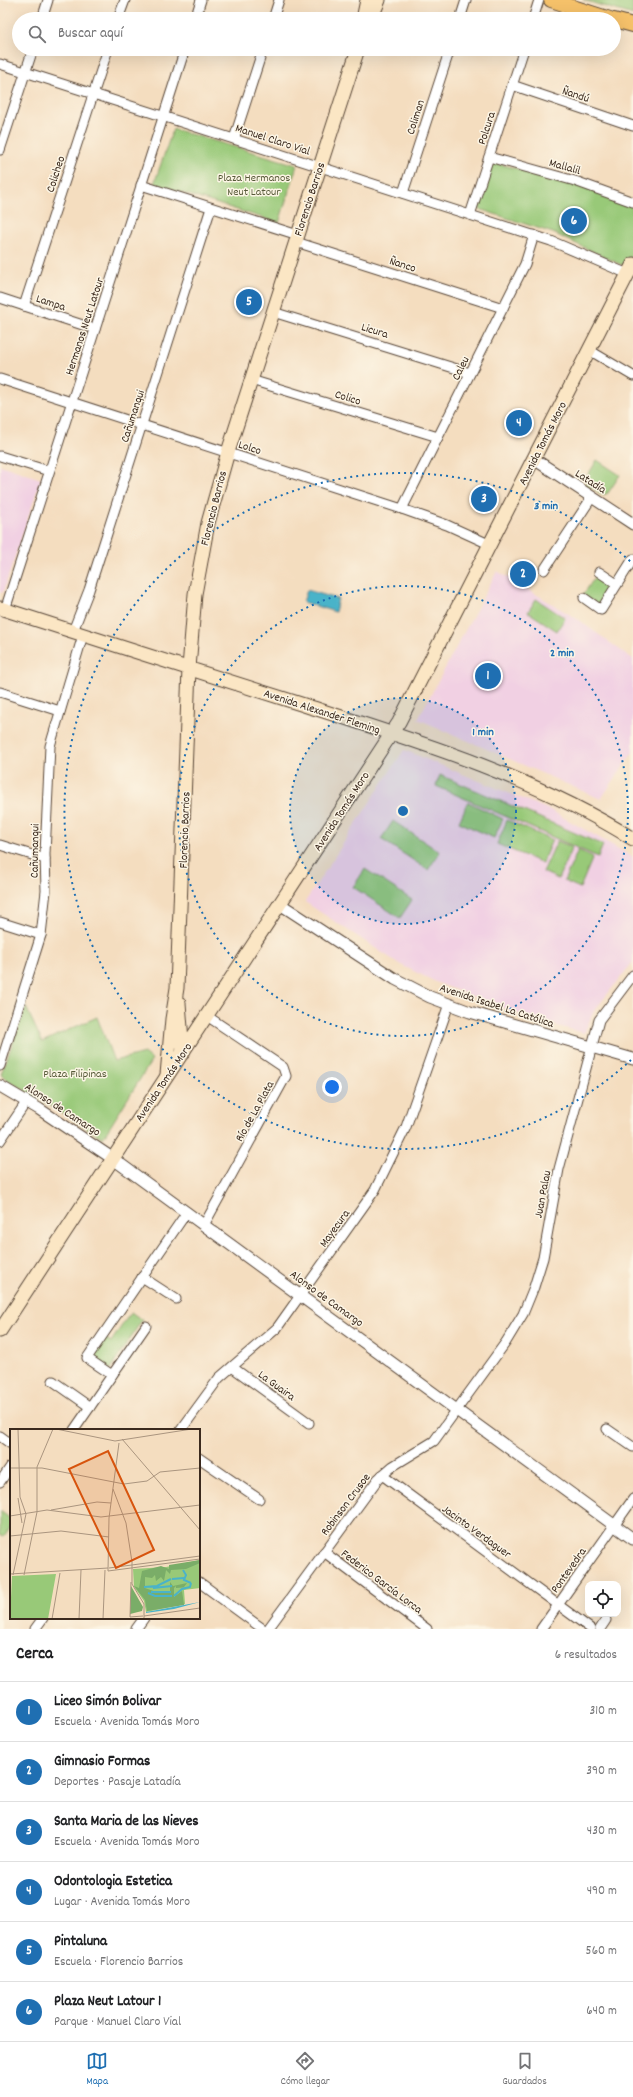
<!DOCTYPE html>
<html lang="es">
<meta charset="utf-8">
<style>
:root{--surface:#fff;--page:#f2f2f2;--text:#202124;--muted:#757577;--line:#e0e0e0;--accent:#1f6fb2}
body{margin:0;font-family:Dekko,sans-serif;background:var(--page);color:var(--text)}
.controls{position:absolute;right:12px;bottom:12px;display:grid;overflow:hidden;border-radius:8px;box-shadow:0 4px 16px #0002}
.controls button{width:36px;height:36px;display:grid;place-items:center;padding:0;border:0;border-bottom:1px solid var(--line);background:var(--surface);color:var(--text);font:20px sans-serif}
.you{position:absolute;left:332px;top:1087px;width:14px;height:14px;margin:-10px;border:3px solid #fff;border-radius:50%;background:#1a73e8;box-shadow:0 0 0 6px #1a73e833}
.badge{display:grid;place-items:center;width:26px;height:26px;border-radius:50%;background:var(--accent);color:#fff;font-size:13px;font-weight:700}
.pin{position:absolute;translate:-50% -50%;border:2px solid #fff;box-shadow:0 1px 4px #0006}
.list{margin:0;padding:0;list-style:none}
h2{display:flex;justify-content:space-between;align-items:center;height:52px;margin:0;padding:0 16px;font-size:17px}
h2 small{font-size:13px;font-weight:400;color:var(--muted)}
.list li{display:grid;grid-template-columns:26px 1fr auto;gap:12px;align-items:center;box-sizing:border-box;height:60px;padding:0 16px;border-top:1px solid var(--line)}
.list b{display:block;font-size:15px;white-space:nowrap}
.list p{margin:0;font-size:13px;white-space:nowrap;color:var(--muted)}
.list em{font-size:13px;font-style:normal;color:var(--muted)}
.icon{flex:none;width:22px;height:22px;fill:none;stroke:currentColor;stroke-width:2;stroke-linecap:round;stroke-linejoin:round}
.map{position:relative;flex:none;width:633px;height:1629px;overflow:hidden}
.search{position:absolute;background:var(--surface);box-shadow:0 4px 16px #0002;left:12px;right:12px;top:12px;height:44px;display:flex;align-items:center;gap:10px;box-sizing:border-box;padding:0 14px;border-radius:22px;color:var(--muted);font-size:15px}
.sheet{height:412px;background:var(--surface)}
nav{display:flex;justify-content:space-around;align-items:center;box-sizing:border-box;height:56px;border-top:1px solid var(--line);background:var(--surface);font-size:11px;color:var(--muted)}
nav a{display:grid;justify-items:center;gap:2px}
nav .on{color:var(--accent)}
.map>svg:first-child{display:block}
.built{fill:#f1d0e3}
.green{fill:#98c978;stroke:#6a7a4b}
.water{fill:#4ab3c9;stroke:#426e74}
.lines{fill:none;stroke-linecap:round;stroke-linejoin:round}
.minor-casing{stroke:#574536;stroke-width:11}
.tertiary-casing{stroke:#574536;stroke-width:13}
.secondary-casing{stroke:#574536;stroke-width:15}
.primary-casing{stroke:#574536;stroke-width:16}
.minor{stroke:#fff;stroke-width:9}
.tertiary{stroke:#fff;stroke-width:11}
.secondary{stroke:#fbe6c4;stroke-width:13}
.primary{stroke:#f5c16b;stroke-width:14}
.ring{fill:none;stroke:#1f6fb2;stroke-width:2;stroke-dasharray:2 4}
.labels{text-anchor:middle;stroke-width:3;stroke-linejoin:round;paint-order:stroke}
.street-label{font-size:12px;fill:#3b2a1e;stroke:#fcf5e5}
.park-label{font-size:12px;fill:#575a39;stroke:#fcf5e5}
.inset-river{fill:none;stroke:#4ab3c9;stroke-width:2}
.inset-road{fill:none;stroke:#aa957f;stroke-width:1}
.view{fill:#d7540e;fill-opacity:0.15;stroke:#d7540e;stroke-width:2}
.inset-edge{fill:none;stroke:#3b2a1e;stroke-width:2}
.centre{fill:#1f6fb2;stroke:#fcf5e5;stroke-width:2}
.ring-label{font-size:12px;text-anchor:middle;font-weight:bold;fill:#1f6fb2;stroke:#fcf5e5;stroke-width:3;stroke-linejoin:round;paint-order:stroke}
</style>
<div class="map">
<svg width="633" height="1629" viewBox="0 0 633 1629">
<rect width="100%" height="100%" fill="#fcf5e5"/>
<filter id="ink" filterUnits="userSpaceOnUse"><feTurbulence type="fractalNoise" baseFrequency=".025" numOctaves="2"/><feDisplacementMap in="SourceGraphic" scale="8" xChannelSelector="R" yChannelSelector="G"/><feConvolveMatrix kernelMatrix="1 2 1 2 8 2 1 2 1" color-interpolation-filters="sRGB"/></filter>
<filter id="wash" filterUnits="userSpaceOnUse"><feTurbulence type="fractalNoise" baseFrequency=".012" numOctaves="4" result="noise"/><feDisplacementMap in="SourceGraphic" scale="16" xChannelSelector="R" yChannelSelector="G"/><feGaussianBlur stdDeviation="0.9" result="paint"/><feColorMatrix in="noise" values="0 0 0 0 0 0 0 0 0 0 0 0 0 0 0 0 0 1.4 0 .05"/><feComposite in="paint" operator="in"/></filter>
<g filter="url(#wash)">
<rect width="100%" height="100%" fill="#f4ddbf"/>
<g class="built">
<path d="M0,465L41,479L3,592L0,593Z"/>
<path d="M497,571L574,617L633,659V752L601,799L418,719Z"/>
<path d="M404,750L552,811L633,857V962L594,1011L584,1033L532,1019L438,983L401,965L305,902Z"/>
</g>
<g class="green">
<path d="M583,0H633V15Z"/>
<path d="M173,129L297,165L279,223L154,184Z"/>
<path d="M491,162L575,183L633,204V253L626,267L553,233L479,209Z"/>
<path d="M597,460L620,475L608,493L603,495L586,484L585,480Z"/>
<path d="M597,574L610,583L611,588L600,603L597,604L583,595Z"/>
<path d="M536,599L565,618L557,631L528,612Z"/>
<path d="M440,775L603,845L598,857L436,786Z"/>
<path d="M468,802L503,819L494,838L459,822Z"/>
<path d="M507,820L552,840L542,863L497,844Z"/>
<path d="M393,821L440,852L428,870L381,839Z"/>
<path d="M557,841L572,847L558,879L543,872Z"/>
<path d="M578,850L593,857L580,888L564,881Z"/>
<path d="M365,869L412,900L400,918L353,887Z"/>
<path d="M26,1007L42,1042L97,1017L114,1061L144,1053L152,1060L103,1138L6,1079L1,1074Z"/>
<path d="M131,1312L142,1320L110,1370L94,1360L93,1356L105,1338L111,1342Z"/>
<path d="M0,1511L11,1519V1527L4,1537L0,1535Z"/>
</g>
<path class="water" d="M307,590L338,599L335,612L303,602Z"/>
</g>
<g filter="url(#ink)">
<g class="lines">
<defs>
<g id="minor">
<path d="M42,19L48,0"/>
<path d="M118,19L125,0"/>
<path d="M195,19L201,0"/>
<path d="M273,19L279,0"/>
<path d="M460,19L466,0"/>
<path d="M533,19L539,0"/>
<path d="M0,64L551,241L628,274"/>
<path d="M512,85L633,126"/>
<path d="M234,139L263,49"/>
<path d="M0,150L33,49"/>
<path d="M489,157L575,181L633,202"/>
<path d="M141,185L298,235"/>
<path d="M403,193L450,49"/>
<path d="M470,215L524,49"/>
<path d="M296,242L503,308"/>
<path d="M0,298L95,329"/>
<path d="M24,306L108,49"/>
<path d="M273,312L470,373"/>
<path d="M589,350L633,376"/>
<path d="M0,379L402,509L447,525L491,545"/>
<path d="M251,380L438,437"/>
<path d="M0,456L49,471"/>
<path d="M402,509L525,264L534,235"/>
<path d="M544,570L592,497"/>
<path d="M599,572L617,584"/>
<path d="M584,598L601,610L633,559"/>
<path d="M5,610L185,49"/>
<path d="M73,631L89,590L211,208"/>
<path d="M0,692L60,711"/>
<path d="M0,845L45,859"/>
<path d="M0,922L41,935"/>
<path d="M0,1066L41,935L46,891L45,854L50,746L83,635"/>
<path d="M0,1141L27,1101"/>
<path d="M204,1225L286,1076L283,1067L207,1016"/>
<path d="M142,1277L176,1299"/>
<path d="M232,1367L309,1423"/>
<path d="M112,1375L87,1358L187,1212"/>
<path d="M53,1381L90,1407"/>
<path d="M607,1429L633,1447"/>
<path d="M74,1430L146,1326"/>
<path d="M181,1430L219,1378L277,1328L375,1190L406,1127L449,1004"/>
<path d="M0,1436L11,1444"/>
<path d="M199,1458L259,1499"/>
<path d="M382,1475L591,1629"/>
<path d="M0,1482L11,1466"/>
<path d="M324,1552L427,1629"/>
<path d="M199,1582L263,1629"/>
<path d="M35,1629L43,1618"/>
<path d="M136,1629L144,1618"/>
<path d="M268,1629L378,1479L393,1466L434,1441L506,1342L523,1314L534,1287L543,1258L559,1169L599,1020L633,975"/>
<path d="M541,1629L633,1499"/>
<path d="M600,1629L606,1620"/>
</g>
<g id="tertiary">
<path d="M534,459L633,524"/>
<path d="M280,904L395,979L430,997L470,1012L633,1059"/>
<path d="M0,1086L39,1109L112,1158L633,1539"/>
</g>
<g id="secondary">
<path d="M363,19L367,0"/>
<path d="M371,19L379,0"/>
<path d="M0,608C101,641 203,673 304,705C417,741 532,776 633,839"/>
<path d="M179,1003L183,1053"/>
<path d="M167,1075L172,1019L177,988L189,668L195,594L208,523L228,452L358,49"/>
<path d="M0,1331L399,722L633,264"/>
</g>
<g id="primary">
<path d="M551,0L610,19"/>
<path d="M614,20L633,25"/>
</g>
</defs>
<use href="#minor" class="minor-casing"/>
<use href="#tertiary" class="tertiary-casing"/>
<use href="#secondary" class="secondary-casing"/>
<use href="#primary" class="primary-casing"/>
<use href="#minor" class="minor"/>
<use href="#tertiary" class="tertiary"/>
<use href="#secondary" class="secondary"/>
<use href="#primary" class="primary"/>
</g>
</g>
<circle cx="403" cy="811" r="113" fill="#1f6fb2" fill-opacity=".12"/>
<g class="ring">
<circle cx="403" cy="811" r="113"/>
<circle cx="403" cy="811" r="225"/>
<path d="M631 1060A338 338 0 1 1 631 562"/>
</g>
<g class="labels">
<g class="street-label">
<text transform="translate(576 94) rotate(18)" y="4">Ñandú</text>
<text transform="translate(415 117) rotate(-72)" y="4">Coliman</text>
<text transform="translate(486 128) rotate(-72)" y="4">Polcura</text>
<text transform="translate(273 139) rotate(18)" y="4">Manuel Claro Vial</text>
<text transform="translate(565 166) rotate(16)" y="4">Mallalil</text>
<text transform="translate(55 174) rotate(-72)" y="4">Colicheo</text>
<text transform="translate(309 199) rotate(-72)" y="4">Florencio Barrios</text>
<text transform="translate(403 264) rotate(18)" y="4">Ñanco</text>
<text transform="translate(51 302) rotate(18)" y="4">Lampa</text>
<text transform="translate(84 326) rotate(-72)" y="4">Hermanos Neut Latour</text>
<text transform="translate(375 330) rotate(17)" y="4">Licura</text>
<text transform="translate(460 368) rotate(-63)" y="4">Caleu</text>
<text transform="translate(348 397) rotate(17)" y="4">Colico</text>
<text transform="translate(132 416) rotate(-72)" y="4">Cañumanqui</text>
<text transform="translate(542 443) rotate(-63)" y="4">Avenida Tomás Moro</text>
<text transform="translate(250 447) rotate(18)" y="4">Lolco</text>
<text transform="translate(591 481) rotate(33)" y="4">Latadía</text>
<text transform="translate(213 508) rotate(-76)" y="4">Florencio Barrios</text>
<text transform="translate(322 711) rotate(18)" y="4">Avenida Alexander Fleming</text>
<text transform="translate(341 811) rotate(-57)" y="4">Avenida Tomás Moro</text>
<text transform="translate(184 830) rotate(-88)" y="4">Florencio Barrios</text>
<text transform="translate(34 851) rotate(-89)" y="4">Cañumanqui</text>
<text transform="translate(497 1005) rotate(18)" y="4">Avenida Isabel La Católica</text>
<text transform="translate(163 1082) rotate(-56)" y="4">Avenida Tomás Moro</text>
<text transform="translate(63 1109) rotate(33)" y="4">Alonso de Camargo</text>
<text transform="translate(254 1111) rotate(-61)" y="4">Río de La Plata</text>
<text transform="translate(542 1194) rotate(-79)" y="4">Juan Palau</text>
<text transform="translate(334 1228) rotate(-54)" y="4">Mayecura</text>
<text transform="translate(327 1298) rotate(36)" y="4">Alonso de Camargo</text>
<text transform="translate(277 1385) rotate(36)" y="4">La Guaira</text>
<text transform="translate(345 1504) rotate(-53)" y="4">Robinson Crusoe</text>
<text transform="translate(477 1531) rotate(36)" y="4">Jacinto Verdaguer</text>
<text transform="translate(568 1570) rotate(-55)" y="4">Pontevedra</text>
<text transform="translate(382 1581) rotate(37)" y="4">Federico García Lorca</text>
</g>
<g class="park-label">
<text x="254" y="181">Plaza Hermanos<tspan x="254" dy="14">Neut Latour</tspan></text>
<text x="75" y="1077">Plaza Filipinas</text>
</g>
</g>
<g transform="translate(10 1429)">
<rect width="190" height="190" fill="#f4ddbf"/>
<path d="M190,131V159L174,161L175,175L136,183L134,172L124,158L123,140L156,138ZM46,145L38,190H0L2,147Z" fill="#98c978"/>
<path d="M190,131V134L176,140L161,141L160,145L156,141L154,152L151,148L146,152L145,146L142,149L135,148V159L149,164L160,163V153L163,157L177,154L174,158H179L166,159V157L164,159V168L172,162L174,176L137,182L135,171L124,157L129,159L132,142L151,137L159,140V136ZM121,157L133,178L132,182L120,185Z" fill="#7aad68"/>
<path d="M190,173L164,180L136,184V183Z" fill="#4ab3c9"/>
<path class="inset-river" d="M173,141L176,146L174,151L181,154M162,150L174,149M134,158L147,157L161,150M143,159L162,157M141,163H161M138,164L145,167H162M164,167L172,160L180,158L181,154"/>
<path class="inset-road" d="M46,0L105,12L182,0M112,10L190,101M0,39H32L114,55L137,52L150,43L190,39M103,60L116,94L122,133V155L134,175V190M8,69L12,94M41,81L87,73L101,74M0,87L37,81L91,88L190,76M0,107L51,102L99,108M99,139L190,127M98,142L99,89L109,14M98,142L190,130M0,145L98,139M3,146L16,85L10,68L8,0M14,146L27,83V38L43,0M121,153L120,188L133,187M134,187L190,179M42,190L50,144M69,190L71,141M93,190L95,141"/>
<path class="view" d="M98,22L144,121L106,139L59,40Z"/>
<rect width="190" height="190" class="inset-edge"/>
</g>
<circle cx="403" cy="811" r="6" class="centre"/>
<g class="ring-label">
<text x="546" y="509">3 min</text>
<text x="562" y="656">2 min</text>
<text x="483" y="735">1 min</text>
</g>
</svg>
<div class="controls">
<button><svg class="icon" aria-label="locate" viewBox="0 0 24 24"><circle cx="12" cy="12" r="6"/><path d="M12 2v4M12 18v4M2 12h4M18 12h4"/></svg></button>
</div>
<div class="you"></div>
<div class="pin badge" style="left:488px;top:676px">1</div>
<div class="pin badge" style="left:523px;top:574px">2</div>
<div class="pin badge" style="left:484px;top:499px">3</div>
<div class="pin badge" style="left:519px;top:423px">4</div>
<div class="pin badge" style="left:249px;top:302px">5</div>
<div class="pin badge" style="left:574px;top:221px">6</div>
<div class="search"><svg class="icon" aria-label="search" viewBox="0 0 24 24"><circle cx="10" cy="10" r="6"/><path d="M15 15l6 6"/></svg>Buscar aquí</div>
</div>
<section class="sheet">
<h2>Cerca<small>6 resultados</small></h2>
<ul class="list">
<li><span class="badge">1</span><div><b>Liceo Simón Bolivar</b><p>Escuela · Avenida Tomás Moro</p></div><em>310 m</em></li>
<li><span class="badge">2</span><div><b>Gimnasio Formas</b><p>Deportes · Pasaje Latadía</p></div><em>390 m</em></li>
<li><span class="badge">3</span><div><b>Santa Maria de las Nieves</b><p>Escuela · Avenida Tomás Moro</p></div><em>430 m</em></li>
<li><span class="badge">4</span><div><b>Odontologia Estetica</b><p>Lugar · Avenida Tomás Moro</p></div><em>490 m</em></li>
<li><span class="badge">5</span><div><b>Pintaluna</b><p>Escuela · Florencio Barrios</p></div><em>560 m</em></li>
<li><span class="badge">6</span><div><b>Plaza Neut Latour 1</b><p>Parque · Manuel Claro Vial</p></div><em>640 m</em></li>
</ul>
</section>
<nav>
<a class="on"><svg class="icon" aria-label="map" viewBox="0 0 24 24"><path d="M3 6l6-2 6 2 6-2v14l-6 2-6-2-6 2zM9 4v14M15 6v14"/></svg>Mapa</a>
<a><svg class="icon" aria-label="directions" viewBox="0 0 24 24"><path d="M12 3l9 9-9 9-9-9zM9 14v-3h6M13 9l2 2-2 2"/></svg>Cómo llegar</a>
<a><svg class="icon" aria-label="saved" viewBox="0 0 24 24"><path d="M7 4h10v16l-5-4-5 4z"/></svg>Guardados</a>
</nav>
